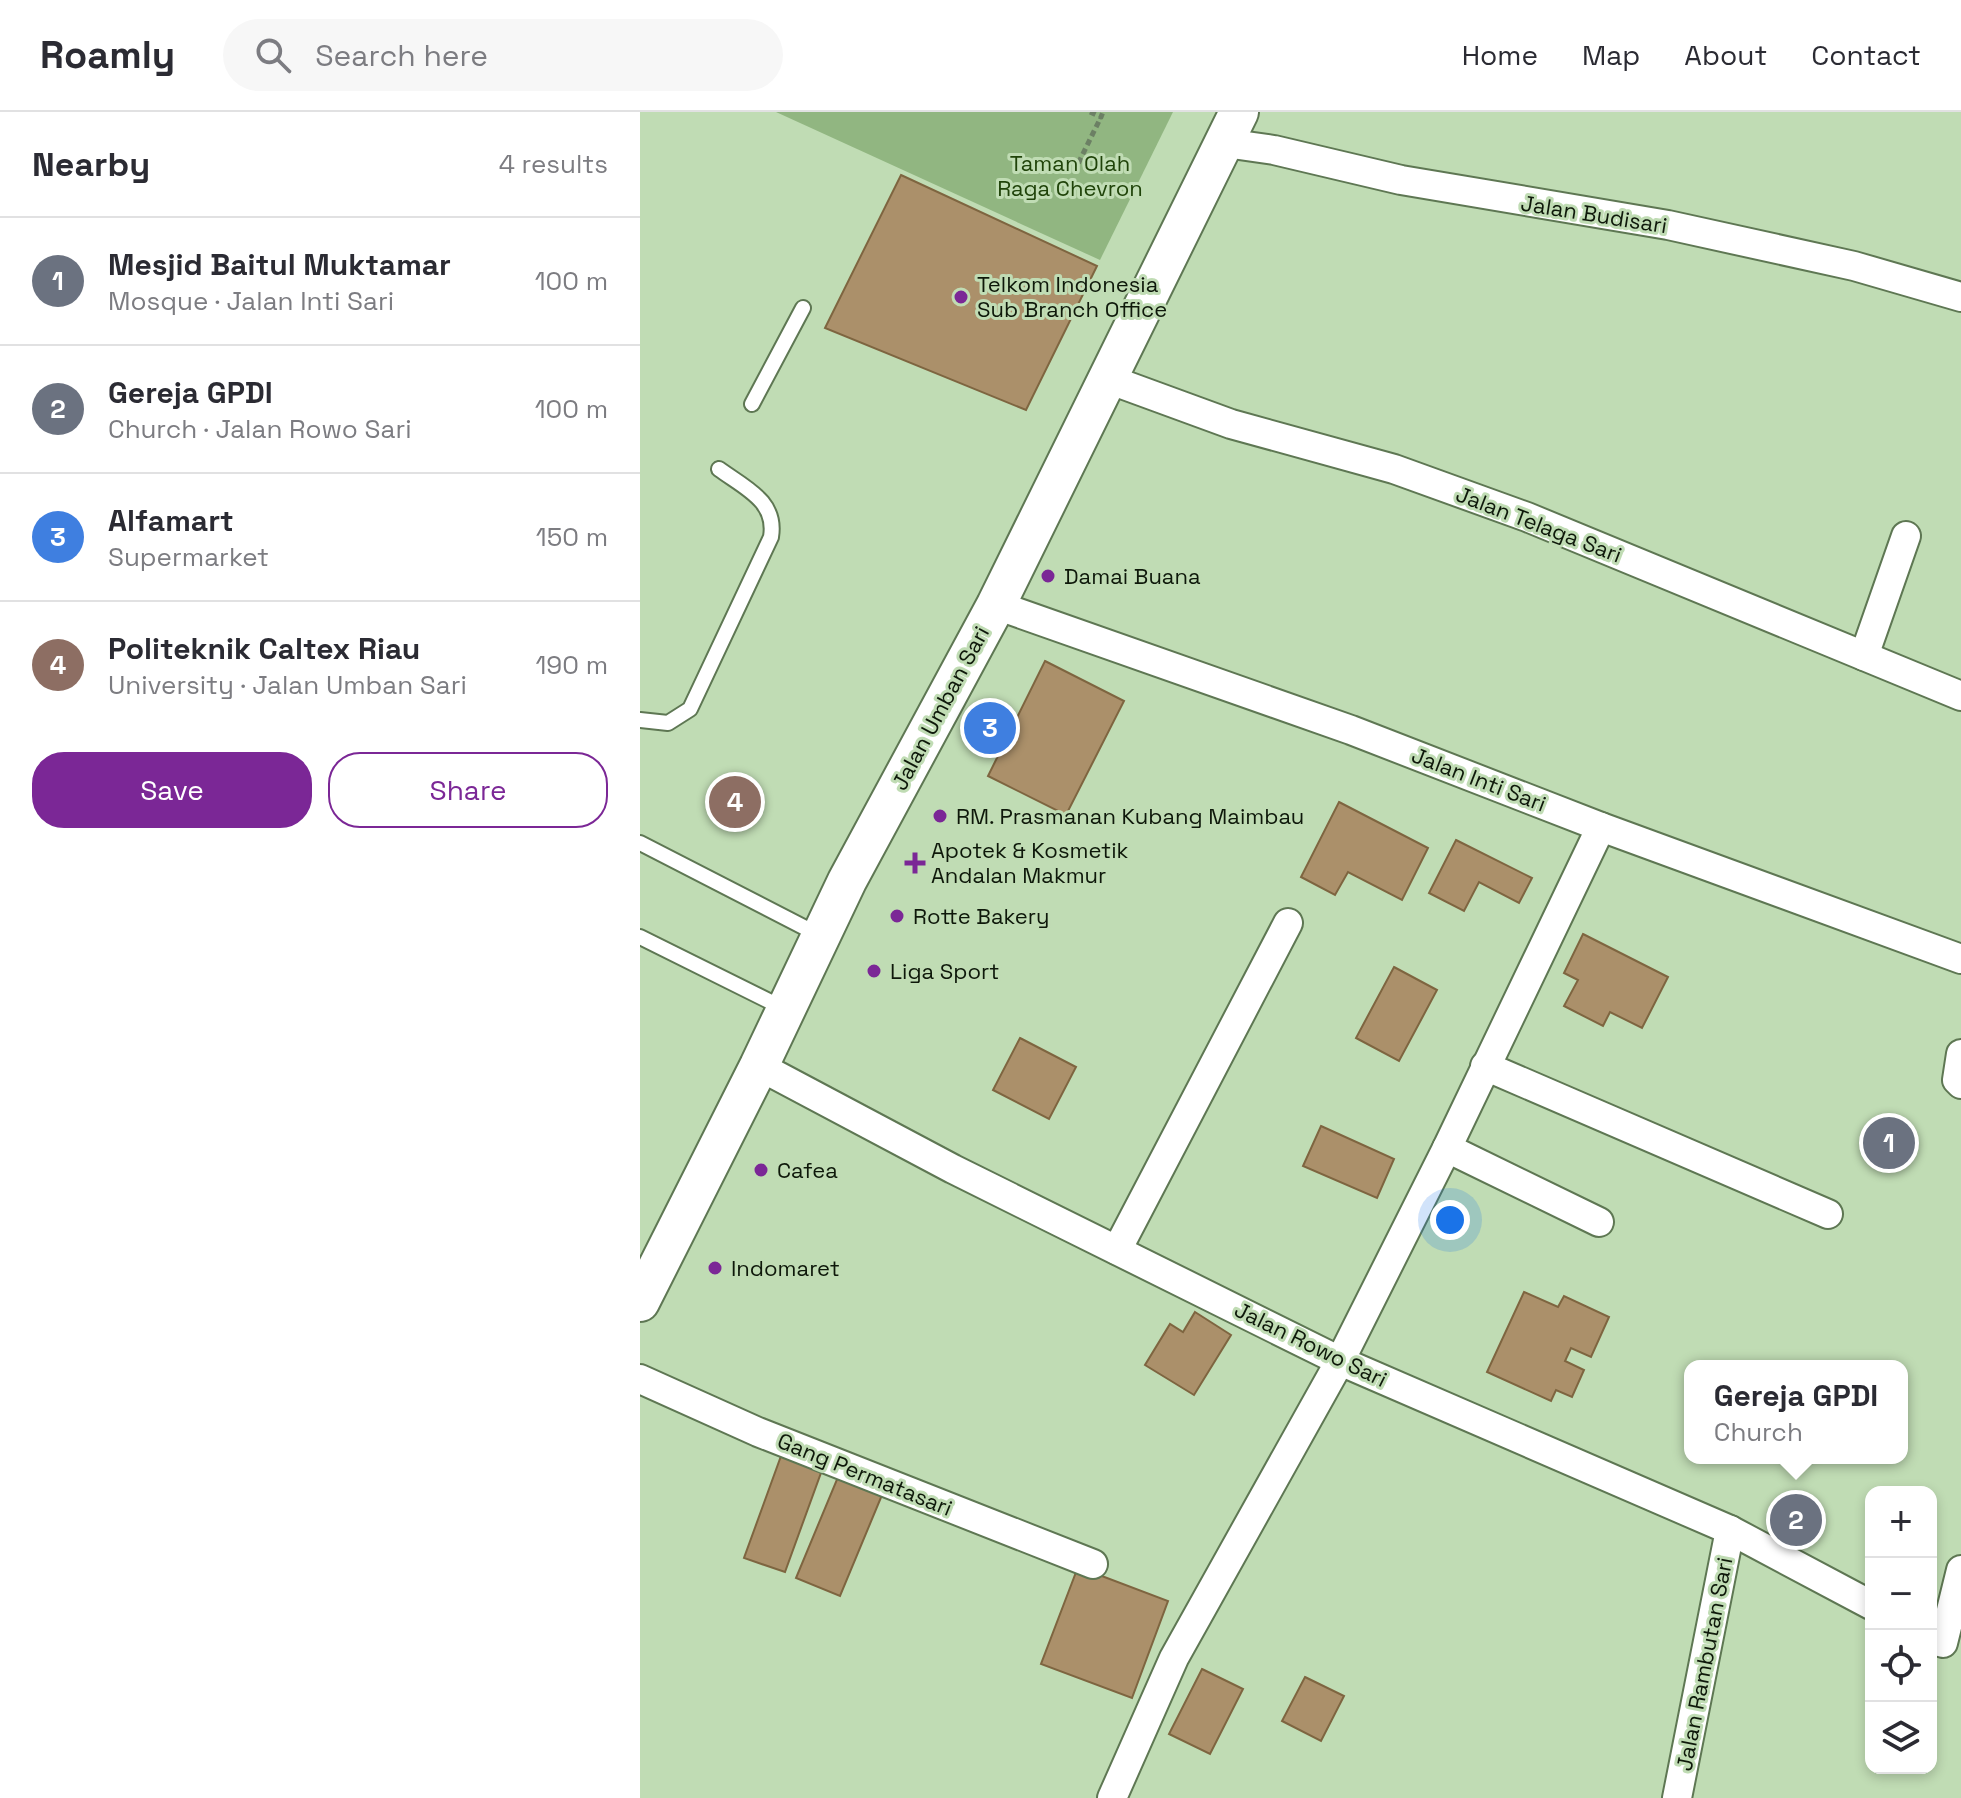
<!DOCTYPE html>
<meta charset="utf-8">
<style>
:root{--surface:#fff;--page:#f7f7f7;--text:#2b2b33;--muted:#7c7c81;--line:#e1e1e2;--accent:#7b2796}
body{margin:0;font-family:"Space Grotesk",sans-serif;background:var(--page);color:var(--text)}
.controls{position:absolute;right:24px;bottom:24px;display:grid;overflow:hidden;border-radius:16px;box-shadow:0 4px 12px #0003}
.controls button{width:72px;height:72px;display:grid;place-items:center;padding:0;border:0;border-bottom:2px solid var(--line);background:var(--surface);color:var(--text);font:40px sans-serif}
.you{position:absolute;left:810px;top:1108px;width:28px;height:28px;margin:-20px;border:6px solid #fff;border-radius:50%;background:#1a73e8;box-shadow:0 0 0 12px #1a73e833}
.badge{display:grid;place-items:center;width:52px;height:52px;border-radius:50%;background:var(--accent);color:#fff;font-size:26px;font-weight:700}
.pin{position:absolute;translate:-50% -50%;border:4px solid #fff;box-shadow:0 2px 8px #0006}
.popup{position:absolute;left:1044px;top:1248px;width:224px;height:104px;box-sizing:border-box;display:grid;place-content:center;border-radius:16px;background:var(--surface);filter:drop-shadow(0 2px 6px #0005);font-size:26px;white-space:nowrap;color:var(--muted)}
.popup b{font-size:30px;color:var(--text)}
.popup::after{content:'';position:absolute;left:50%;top:100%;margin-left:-16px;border:16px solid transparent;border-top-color:var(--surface)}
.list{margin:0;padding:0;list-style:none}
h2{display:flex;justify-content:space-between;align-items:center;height:104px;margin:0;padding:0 32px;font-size:34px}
h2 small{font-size:26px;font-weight:400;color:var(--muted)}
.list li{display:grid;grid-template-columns:52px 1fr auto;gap:24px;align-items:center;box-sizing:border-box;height:128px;padding:0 32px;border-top:2px solid var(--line)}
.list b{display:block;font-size:30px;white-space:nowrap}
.list p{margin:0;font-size:26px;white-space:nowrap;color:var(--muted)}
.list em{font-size:26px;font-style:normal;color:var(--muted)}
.actions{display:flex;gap:16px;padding:24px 32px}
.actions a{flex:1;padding:18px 0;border:2px solid var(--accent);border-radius:32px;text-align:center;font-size:28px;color:var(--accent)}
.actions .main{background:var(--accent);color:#fff}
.icon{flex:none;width:44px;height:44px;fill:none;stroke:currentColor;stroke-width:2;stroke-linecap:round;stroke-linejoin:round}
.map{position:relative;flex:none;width:1321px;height:1686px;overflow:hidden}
header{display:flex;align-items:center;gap:48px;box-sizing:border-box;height:112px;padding:0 40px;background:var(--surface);border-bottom:2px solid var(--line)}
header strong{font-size:38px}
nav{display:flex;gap:44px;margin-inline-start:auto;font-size:28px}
.search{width:560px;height:72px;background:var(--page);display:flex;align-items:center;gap:20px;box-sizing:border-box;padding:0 28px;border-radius:44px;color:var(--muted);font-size:30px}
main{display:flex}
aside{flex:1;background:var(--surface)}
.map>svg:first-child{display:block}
.green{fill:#91b681}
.building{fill:#ab906a;stroke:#7e6540;stroke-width:2}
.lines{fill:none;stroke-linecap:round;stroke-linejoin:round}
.service-casing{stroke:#5e7753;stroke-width:18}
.minor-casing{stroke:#5e7753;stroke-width:32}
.secondary-casing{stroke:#5e7753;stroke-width:42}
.path{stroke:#6c8064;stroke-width:5;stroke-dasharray:6 4;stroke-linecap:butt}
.service{stroke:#fff;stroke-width:14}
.minor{stroke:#fff;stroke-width:28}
.secondary{stroke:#fff;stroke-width:38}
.poi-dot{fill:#7b2796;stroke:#c0dcb4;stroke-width:3}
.labels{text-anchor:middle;stroke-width:6;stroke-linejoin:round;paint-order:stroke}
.park-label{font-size:22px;fill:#1f4309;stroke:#c0dcb4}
.street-label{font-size:22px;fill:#0e180a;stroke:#c0dcb4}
.poi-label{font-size:22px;fill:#0e180a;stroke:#c0dcb4;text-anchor:start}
</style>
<header>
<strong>Roamly</strong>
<div class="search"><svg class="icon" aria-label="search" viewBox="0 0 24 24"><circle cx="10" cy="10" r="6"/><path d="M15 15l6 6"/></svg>Search here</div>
<nav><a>Home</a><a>Map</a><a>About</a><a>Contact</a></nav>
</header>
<main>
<aside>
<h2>Nearby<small>4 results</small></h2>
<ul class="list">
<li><span class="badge" style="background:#6b7280">1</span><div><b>Mesjid Baitul Muktamar</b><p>Mosque · Jalan Inti Sari</p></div><em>100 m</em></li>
<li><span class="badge" style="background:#6b7280">2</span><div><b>Gereja GPDI</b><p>Church · Jalan Rowo Sari</p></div><em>100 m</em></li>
<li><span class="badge" style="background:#3f7fe0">3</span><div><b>Alfamart</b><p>Supermarket</p></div><em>150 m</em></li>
<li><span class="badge" style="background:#8d6e63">4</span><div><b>Politeknik Caltex Riau</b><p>University · Jalan Umban Sari</p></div><em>190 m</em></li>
</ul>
<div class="actions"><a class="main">Save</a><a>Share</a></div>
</aside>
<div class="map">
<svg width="1321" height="1686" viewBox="0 0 1321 1686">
<rect width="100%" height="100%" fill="#c0dcb4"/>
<path class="green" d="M136,0H533L460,148Z"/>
<g class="building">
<path d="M261,63L457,154L386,298L185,216Z"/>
<path d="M405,549L484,589L426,703L348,664Z"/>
<path d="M699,690L788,736L762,788L708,760L695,783L661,765Z"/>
<path d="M816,728L892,766L879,791L839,770L824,799L789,781Z"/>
<path d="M943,822L1028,865L1002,916L970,900L963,914L924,894L938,868L924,861Z"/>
<path d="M754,855L797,878L759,949L716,926Z"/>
<path d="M380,926L436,955L409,1007L353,978Z"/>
<path d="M681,1014L754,1047L737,1086L663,1054Z"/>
<path d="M884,1180L918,1195L924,1184L969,1205L951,1245L931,1236L925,1249L944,1258L932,1285L916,1278L911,1289L847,1260Z"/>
<path d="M555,1200L591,1223L554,1283L505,1253L530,1212L543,1220Z"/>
<path d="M141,1344L182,1358L145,1460L104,1446Z"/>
<path d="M198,1365L242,1383L200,1484L156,1466Z"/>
<path d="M438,1455L528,1489L492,1586L401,1552Z"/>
<path d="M562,1557L603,1577L570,1642L529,1622Z"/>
<path d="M665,1565L704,1584L681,1629L642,1609Z"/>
</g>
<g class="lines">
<defs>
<g id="service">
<path d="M112,292L163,196"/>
<path d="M0,608L28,611L50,597L131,425C137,389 105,376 79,357"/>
<path d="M0,731L181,824"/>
<path d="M0,825L143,896"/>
</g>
<g id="minor">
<path d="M585,31L634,38L761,68L1028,113L1214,154L1321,185"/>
<path d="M468,267L591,312L754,357L887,405L1321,584"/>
<path d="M356,493L711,618L961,715L1321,847"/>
<path d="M1224,544L1266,424"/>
<path d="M1321,942L1317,968L1321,972"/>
<path d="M119,954L313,1057L700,1249L1090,1418L1231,1493"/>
<path d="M845,954L1188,1102"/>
<path d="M807,1036L959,1110"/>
<path d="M477,1138L648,811"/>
<path d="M0,1267L118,1320L453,1452"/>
<path d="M1303,1531L1321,1458"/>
<path d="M472,1686L534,1546L700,1249L807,1036L961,715"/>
<path d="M1037,1686L1090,1418"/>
</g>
<path id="secondary" d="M0,1190L119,954L207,769L356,493L599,0"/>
</defs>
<use href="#service" class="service-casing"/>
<use href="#minor" class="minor-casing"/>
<use href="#secondary" class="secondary-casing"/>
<g class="path">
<path d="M450,0L461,5L463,0"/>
<path d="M434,60L461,5"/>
</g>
<use href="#service" class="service"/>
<use href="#minor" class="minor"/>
<use href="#secondary" class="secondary"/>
</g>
<g class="poi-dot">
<circle cx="321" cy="185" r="8"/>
<circle cx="408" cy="464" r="8"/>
<circle cx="300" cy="704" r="8"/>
<path d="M271 739h8v8h8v8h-8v8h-8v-8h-8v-8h8z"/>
<circle cx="257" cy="804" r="8"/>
<circle cx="234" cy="859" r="8"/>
<circle cx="121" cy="1058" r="8"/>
<circle cx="75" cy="1156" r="8"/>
</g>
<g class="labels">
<g class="park-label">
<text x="430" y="59">Taman Olah<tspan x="430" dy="25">Raga Chevron</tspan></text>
</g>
<g class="street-label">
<text transform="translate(954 102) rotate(9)" y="8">Jalan Budisari</text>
<text transform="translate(899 412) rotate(21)" y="8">Jalan Telaga Sari</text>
<text transform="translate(300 596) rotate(-62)" y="8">Jalan Umban Sari</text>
<text transform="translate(839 667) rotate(21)" y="8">Jalan Inti Sari</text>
<text transform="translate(671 1232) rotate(26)" y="8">Jalan Rowo Sari</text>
<text transform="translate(225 1362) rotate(22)" y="8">Gang Permatasari</text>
<text transform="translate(1064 1552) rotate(-79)" y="8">Jalan Rambutan Sari</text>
</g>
<g class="poi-label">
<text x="337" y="180">Telkom Indonesia<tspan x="337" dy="25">Sub Branch Office</tspan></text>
<text x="424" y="472">Damai Buana</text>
<text x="316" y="712">RM. Prasmanan Kubang Maimbau</text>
<text x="291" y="746">Apotek &amp; Kosmetik<tspan x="291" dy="25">Andalan Makmur</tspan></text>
<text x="273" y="812">Rotte Bakery</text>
<text x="250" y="867">Liga Sport</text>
<text x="137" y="1066">Cafea</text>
<text x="91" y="1164">Indomaret</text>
</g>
</g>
</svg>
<div class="controls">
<button>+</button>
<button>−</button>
<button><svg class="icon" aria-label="locate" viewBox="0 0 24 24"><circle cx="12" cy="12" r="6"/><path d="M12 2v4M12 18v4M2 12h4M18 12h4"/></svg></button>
<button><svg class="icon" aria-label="layers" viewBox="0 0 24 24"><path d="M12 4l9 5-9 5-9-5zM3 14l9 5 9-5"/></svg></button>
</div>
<div class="you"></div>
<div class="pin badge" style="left:1249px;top:1031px;background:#6b7280">1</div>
<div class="pin badge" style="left:1156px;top:1408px;background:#6b7280">2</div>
<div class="popup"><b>Gereja GPDI</b>Church</div>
<div class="pin badge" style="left:350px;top:616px;background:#3f7fe0">3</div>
<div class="pin badge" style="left:95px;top:690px;background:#8d6e63">4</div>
</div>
</main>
